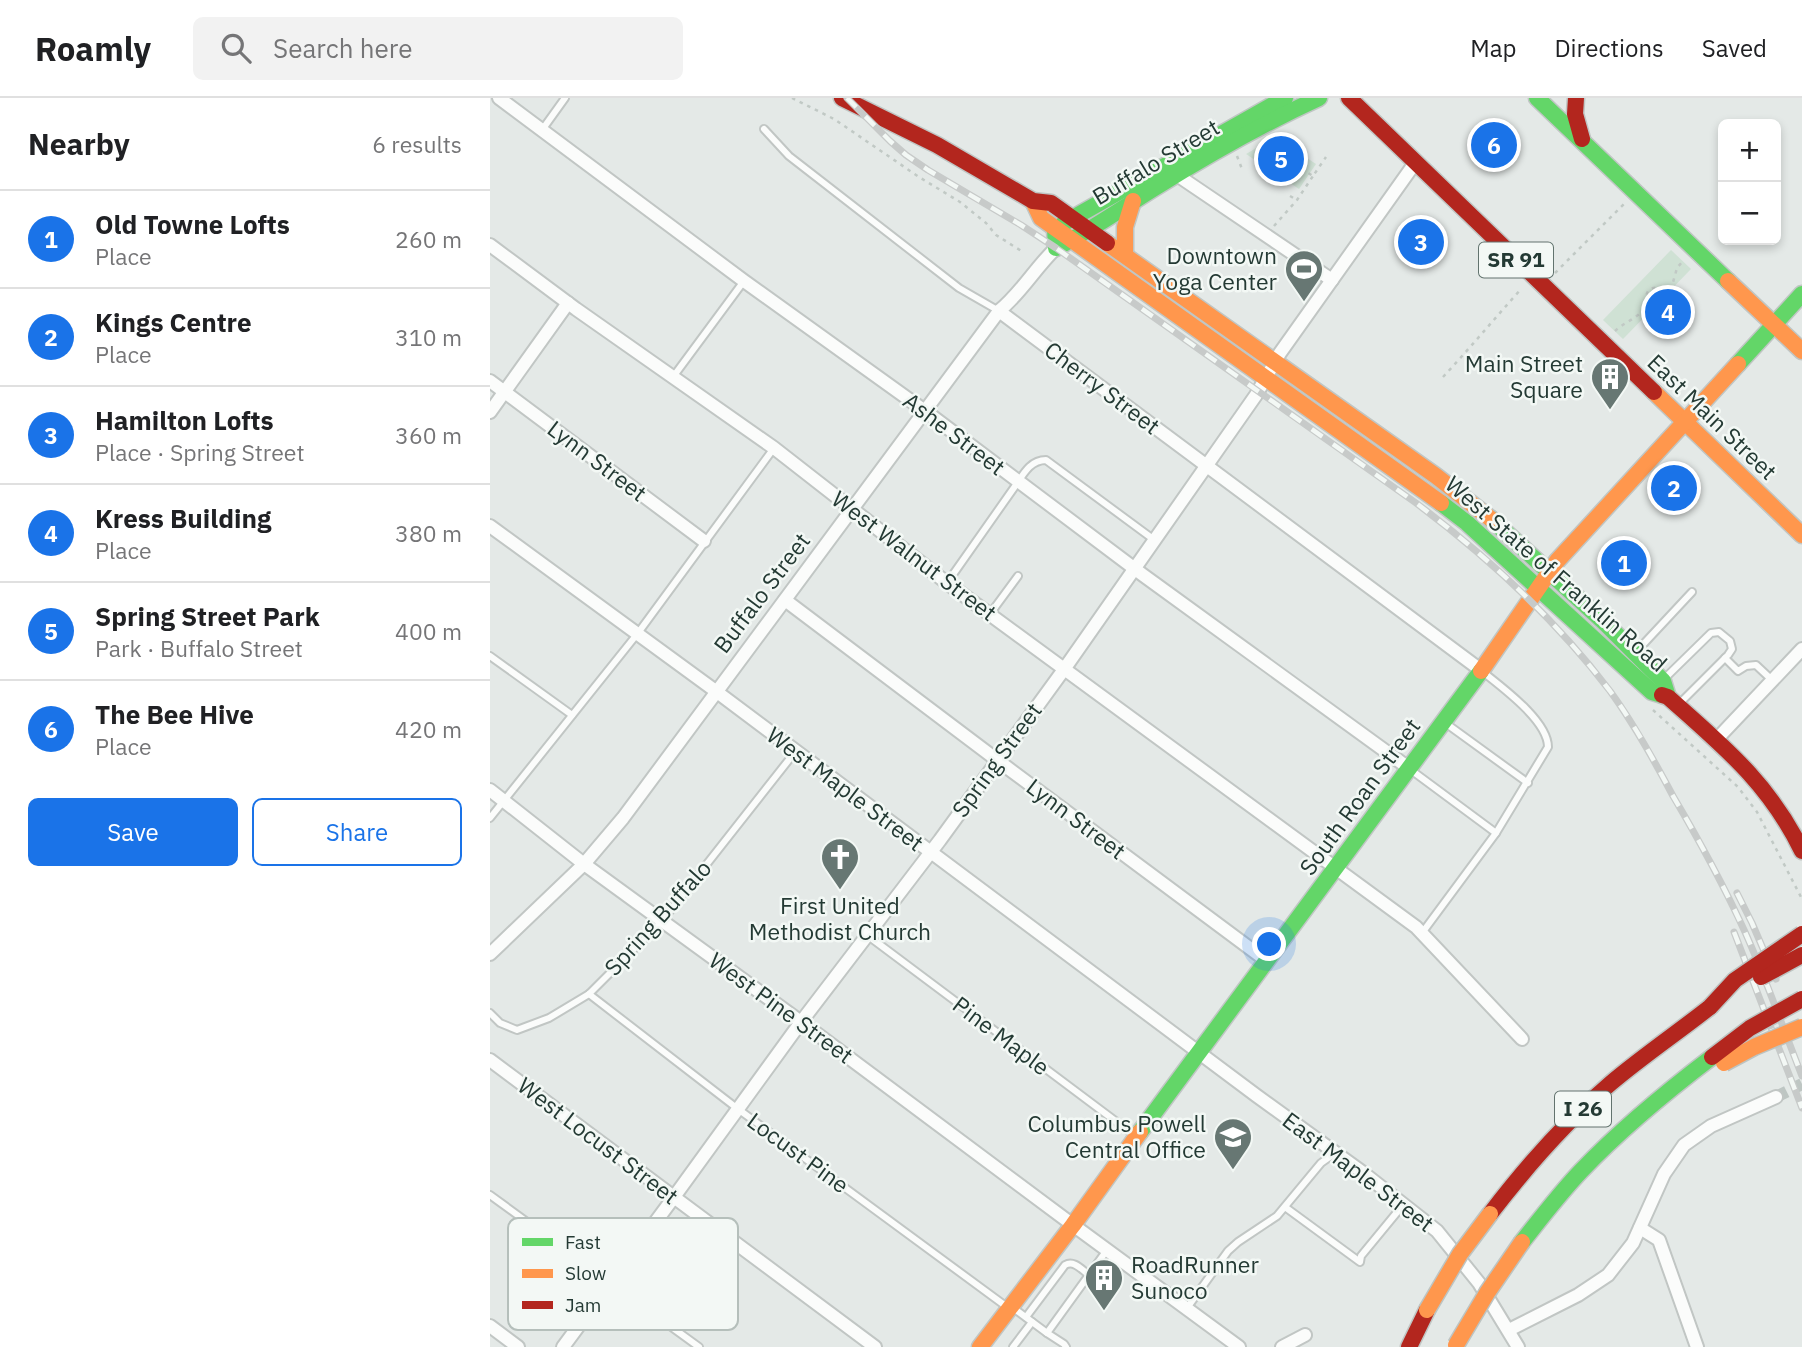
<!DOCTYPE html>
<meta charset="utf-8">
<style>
:root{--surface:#fff;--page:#f2f2f2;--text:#202124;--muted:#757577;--line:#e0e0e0;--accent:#1a73e8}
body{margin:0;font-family:"IBM Plex Sans",sans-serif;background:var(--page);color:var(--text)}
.controls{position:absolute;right:21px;top:21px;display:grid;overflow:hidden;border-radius:10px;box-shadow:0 4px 10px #0003}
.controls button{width:63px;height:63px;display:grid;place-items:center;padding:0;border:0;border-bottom:2px solid var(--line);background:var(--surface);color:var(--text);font:35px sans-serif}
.you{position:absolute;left:780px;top:847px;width:24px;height:24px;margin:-18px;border:5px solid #fff;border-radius:50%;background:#1a73e8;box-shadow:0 0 0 10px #1a73e833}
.badge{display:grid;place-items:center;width:46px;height:46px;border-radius:50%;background:var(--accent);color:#fff;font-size:23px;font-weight:700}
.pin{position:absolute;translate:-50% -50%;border:4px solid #fff;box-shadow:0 2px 7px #0006}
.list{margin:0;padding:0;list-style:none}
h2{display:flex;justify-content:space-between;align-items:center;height:91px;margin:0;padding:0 28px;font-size:30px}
h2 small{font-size:23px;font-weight:400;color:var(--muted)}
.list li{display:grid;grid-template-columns:46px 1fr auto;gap:21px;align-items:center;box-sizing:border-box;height:98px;padding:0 28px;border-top:2px solid var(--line)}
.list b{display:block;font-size:26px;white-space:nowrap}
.list p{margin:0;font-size:23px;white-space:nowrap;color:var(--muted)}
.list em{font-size:23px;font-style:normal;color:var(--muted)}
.actions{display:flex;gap:14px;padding:21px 28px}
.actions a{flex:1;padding:16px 0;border:2px solid var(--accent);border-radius:10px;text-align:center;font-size:24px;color:var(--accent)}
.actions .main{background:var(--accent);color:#fff}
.icon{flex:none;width:38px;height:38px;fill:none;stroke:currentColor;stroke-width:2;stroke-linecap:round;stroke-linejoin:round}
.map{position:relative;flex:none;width:1312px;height:1249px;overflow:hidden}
header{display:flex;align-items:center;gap:42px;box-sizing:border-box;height:98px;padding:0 35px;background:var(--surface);border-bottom:2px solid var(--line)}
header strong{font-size:33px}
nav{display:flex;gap:38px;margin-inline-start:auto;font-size:24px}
.search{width:490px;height:63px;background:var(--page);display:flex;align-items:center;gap:18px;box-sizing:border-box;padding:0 24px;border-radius:10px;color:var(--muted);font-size:26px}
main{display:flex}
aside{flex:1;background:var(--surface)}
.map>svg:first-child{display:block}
.green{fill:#cfe1d4}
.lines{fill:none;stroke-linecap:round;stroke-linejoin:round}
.street-tunnel{stroke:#bec6c3;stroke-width:12;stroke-dasharray:12 6;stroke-linecap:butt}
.lane-casing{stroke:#c1c6c4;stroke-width:10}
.street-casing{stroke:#c1c6c4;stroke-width:16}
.fast-casing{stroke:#c0c6c4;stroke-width:19}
.slow-casing{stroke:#c0c6c4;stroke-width:19}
.jam-casing{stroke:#c0c6c4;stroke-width:19}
.path{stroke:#c1c9c5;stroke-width:2.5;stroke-dasharray:3.5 5;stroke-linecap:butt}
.lane{stroke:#fbfcfb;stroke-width:6}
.street{stroke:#fbfcfb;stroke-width:12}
.fast{stroke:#63d668;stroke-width:16}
.slow{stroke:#ff974d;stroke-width:16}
.jam{stroke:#b3261e;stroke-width:16}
.rail-casing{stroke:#c7cac9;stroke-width:7}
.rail{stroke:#f3f8f5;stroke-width:4.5;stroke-dasharray:13;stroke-linecap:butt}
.slow-bridge-casing{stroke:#bdc4c2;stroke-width:19;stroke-linecap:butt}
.jam-bridge-casing{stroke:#bdc4c2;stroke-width:19;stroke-linecap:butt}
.slow-bridge{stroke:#ff974d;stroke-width:16}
.jam-bridge{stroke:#b3261e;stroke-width:16}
.labels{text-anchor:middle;stroke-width:5;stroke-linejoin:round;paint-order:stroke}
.shield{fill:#f3f8f5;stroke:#62736e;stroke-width:2}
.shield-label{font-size:21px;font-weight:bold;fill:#243a34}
.street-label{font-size:23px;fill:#243a34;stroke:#f3f8f5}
.poi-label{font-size:23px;fill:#243a34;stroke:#f3f8f5;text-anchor:end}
.key{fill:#f3f8f5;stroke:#b5bfbb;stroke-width:2}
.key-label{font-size:19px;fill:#243a34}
</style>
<header>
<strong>Roamly</strong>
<div class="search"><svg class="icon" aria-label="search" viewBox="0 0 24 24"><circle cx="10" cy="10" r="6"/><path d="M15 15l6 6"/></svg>Search here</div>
<nav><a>Map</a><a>Directions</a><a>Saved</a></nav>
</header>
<main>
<aside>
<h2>Nearby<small>6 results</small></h2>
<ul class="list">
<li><span class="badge">1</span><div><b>Old Towne Lofts</b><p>Place</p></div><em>260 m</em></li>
<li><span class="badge">2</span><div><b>Kings Centre</b><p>Place</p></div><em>310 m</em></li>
<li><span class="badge">3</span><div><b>Hamilton Lofts</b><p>Place · Spring Street</p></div><em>360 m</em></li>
<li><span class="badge">4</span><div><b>Kress Building</b><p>Place</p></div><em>380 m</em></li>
<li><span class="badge">5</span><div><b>Spring Street Park</b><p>Park · Buffalo Street</p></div><em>400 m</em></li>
<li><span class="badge">6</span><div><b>The Bee Hive</b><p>Place</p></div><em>420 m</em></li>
</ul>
<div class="actions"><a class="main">Save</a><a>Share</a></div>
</aside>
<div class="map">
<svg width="1312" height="1249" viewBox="0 0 1312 1249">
<rect width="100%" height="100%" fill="#e4e9e7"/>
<g class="green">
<path d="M785,39L826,66L809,91L756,56Z"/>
<path d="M1181,152L1201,171L1133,241L1113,222Z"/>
</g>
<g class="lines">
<path class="street-tunnel" d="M1286,999L1312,986"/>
<defs>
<g id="lane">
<path d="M274,31L299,58L469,190L509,213"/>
<path d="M52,32L75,0"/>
<path d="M183,279L254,183"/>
<path d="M457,485L528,384C535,373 542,362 556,362L663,441"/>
<path d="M500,516L528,478"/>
<path d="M1146,554L1202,494"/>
<path d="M0,558L82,617"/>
<path d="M1235,560L1248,573L1256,568L1266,567L1282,582"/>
<path d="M1174,581L1221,535L1229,534L1240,543L1242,551L1238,557L1188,607"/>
<path d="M954,624L1038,685"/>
<path d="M921,672L1006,735"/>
<path d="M0,720L148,535L284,350"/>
<path d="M932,835L1006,735L1058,649C1058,623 1013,590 993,574"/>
<path d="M377,837L644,1037"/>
<path d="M99,896L248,1011L517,1209"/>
<path d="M0,915L10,925L27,932L59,920L99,896L172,823L305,654"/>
<path d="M0,1097L209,1249"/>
<path d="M795,1109L870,1164L871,1158L913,1107"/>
<path d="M522,1209L557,1235L617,1152"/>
<path d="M697,1210L738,1153L748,1144L787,1118L831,1065L845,1055"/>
<path d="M536,1219L575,1167C584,1162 591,1171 599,1177"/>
<path d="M557,1235L574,1246L576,1249"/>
<path d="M523,1249L542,1224"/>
</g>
<g id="street">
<path d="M9,0L254,183L435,313L653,477L920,671"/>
<path d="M687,77L842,182"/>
<path d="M0,147L86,211L284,350L457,485L926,829L1032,941"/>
<path d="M509,213L992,573"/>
<path d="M0,283L214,443"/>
<path d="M0,314L78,205"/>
<path d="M0,428L227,594L767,998L872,1074L947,1133L989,1185L1028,1249"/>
<path d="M295,502L507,662L777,863"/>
<path d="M1226,642L1312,551"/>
<path d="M0,692L94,766L311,924L583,1127L749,1249"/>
<path d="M0,856L94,766L133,720L509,213C532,194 545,170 566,150"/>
<path d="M0,962L385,1249"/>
<path d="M1150,1130L1169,1142L1207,1249"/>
<path d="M0,1228L28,1249"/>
<path d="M1019,1232L1088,1197L1118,1177L1143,1145L1174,1076L1194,1047L1221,1028L1286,999"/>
<path d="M73,1249L184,1099L311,924L450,742L575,570L766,297L790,255L925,65"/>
<path d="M792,1249L815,1237"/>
</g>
<g id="fast">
<path d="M1047,0L1238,183"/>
<path d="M574,125L795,0"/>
<path d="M565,130L566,150C600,133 631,111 663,91C716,58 772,26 829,0"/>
<path d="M1248,266L1312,196"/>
<path d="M951,405L977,425L1162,594L1172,597"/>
<path d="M1001,421L1114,524L1173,583L1178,599"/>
<path d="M650,1034L991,573"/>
<path d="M1032,1144C1051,1120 1070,1095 1091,1073C1131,1031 1176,994 1222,959"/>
</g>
<g id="slow">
<path d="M543,103L551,120L951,405"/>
<path d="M617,145L946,378L1001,421"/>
<path d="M635,156V129L643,103"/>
<path d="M1238,183L1312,253"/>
<path d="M1164,294L1312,437"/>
<path d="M991,573L1067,463L1248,266"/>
<path d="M490,1249L583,1127L650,1034"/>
</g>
<g id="jam">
<path d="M352,0L447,47L543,103L561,105L617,145"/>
<path d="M859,0L1164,294"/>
<path d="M1086,0L1085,16L1092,41"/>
<path d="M1172,597L1178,599C1233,648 1279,685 1312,753"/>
<path d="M1000,1116C1036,1069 1075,1024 1121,985C1153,958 1187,935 1220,909"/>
<path d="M919,1249L937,1212"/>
</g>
</defs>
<use href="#lane" class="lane-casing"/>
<use href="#street" class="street-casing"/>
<use href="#fast" class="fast-casing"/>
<use href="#slow" class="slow-casing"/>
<use href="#jam" class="jam-casing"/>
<g class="path">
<path d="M302,0L344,21L429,79L470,104L496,125L506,137L533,154"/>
<path d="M779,43L787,50V56"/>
<path d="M767,50L774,54L787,56L790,62L805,67L823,78L836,59"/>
<path d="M747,58L752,71"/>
<path d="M800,98L807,102"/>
<path d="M784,128L807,102L823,78"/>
<path d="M1065,175L1135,105"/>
<path d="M1125,233C1133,225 1146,221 1153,212C1157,206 1154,195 1160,191C1168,187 1172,195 1182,188L1187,170L1192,164"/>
<path d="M953,279C980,250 1005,220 1032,190"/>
<path d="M1163,612L1248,689L1267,714L1312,801"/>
</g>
<use href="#lane" class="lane"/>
<use href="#street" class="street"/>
<use href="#fast" class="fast"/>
<use href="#slow" class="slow"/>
<use href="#jam" class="jam"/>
<defs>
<g id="rail">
<path d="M357,0L400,43L416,57L438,72L531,127L566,150L926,405C998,459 1065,521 1120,593C1144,626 1164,662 1183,698C1209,742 1234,788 1255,834C1276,881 1293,930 1312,978"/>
<path d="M1247,795L1262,825L1286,881"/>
<path d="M1244,834L1312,1010"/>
</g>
</defs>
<use href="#rail" class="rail-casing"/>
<use href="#rail" class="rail"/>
<defs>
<g id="slow-bridge">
<path d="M1234,965L1264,949L1312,929"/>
<path d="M937,1212L970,1156L1000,1116"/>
<path d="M966,1247L997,1195L1032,1144"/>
</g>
<g id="jam-bridge">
<path d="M1271,879L1312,857"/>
<path d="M1220,909L1245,882L1312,836"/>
<path d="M1222,959L1260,930L1312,901"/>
</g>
</defs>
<use href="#slow-bridge" class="slow-bridge-casing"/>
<use href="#jam-bridge" class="jam-bridge-casing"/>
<use href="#slow-bridge" class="slow-bridge"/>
<use href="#jam-bridge" class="jam-bridge"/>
</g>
<defs>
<symbol id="stadium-pin" viewBox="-11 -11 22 30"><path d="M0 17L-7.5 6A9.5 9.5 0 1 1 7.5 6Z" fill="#677773" stroke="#f3f8f5"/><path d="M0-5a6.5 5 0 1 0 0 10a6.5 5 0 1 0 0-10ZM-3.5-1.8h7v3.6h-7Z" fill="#fff"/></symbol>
<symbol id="building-pin" viewBox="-11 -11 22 30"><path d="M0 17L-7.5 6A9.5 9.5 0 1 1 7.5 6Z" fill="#677773" stroke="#f3f8f5"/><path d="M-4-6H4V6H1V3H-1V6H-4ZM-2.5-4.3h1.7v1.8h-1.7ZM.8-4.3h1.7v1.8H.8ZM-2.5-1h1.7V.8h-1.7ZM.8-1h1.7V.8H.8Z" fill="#fff"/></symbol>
<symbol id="church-pin" viewBox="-11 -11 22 30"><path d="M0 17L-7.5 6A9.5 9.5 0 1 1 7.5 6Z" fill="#677773" stroke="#f3f8f5"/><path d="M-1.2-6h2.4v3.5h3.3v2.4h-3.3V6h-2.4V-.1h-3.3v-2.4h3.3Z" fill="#fff"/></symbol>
<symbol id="school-pin" viewBox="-11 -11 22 30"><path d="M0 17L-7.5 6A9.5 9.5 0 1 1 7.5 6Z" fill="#677773" stroke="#f3f8f5"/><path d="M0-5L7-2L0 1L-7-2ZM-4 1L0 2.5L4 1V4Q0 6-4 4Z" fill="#fff"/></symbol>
</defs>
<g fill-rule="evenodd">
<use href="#stadium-pin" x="792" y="149" width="44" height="60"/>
<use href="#building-pin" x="1098" y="257" width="44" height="60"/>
<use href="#church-pin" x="328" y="737" width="44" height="60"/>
<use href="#school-pin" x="721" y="1017" width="44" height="60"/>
<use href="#building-pin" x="592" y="1158" width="44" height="60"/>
</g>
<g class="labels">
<g class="shield">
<rect x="989" y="144.5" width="74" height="35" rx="5"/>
<rect x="1065" y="993.5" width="56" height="35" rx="5"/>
</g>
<g class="shield-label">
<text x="1026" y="169">SR 91</text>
<text x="1093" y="1018">I 26</text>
</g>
<g class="street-label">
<text transform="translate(666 64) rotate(-31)" y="8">Buffalo Street</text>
<text transform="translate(612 290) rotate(37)" y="8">Cherry Street</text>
<text transform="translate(1222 319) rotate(44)" y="8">East Main Street</text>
<text transform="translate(464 336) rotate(37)" y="8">Ashe Street</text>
<text transform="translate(107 363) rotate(37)" y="8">Lynn Street</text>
<text transform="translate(424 458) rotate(37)" y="8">West Walnut Street</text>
<text transform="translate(1066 476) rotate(41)" y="8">West State of Franklin Road</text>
<text transform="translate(272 495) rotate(-53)" y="8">Buffalo Street</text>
<text transform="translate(507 662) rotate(-54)" y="8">Spring Street</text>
<text transform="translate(355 691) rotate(37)" y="8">West Maple Street</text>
<text transform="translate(870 699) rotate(-54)" y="8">South Roan Street</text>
<text transform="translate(586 721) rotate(37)" y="8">Lynn Street</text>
<text transform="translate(168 820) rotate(-48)" y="8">Spring Buffalo</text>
<text transform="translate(291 910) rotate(36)" y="8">West Pine Street</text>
<text transform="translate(511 938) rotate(37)" y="8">Pine Maple</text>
<text transform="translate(108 1043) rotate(37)" y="8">West Locust Street</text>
<text transform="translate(308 1055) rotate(36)" y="8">Locust Pine</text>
<text transform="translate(868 1074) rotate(37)" y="8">East Maple Street</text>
</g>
<g class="poi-label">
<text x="787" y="166">Downtown<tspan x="787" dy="26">Yoga Center</tspan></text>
<text x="1093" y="274">Main Street<tspan x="1093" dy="26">Square</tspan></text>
<text x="350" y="816" text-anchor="middle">First United<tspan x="350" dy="26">Methodist Church</tspan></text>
<text x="716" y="1034">Columbus Powell<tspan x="716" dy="26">Central Office</tspan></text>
<text x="641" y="1175" text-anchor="start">RoadRunner<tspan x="641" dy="26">Sunoco</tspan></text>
</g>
</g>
<rect x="18" y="1120" width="230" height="112" rx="10" class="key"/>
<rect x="32" y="1140" width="31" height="8" fill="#63d668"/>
<rect x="32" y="1171" width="31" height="9" fill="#ff974d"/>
<rect x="32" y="1203" width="31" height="8" fill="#b3261e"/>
<g class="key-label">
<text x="75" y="1151">Fast</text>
<text x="75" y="1182">Slow</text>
<text x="75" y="1214">Jam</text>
</g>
</svg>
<div class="controls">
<button>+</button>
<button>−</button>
</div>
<div class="you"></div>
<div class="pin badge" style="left:1134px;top:465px">1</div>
<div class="pin badge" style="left:1184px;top:390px">2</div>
<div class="pin badge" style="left:931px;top:144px">3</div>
<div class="pin badge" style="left:1178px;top:214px">4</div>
<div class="pin badge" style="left:791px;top:61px">5</div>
<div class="pin badge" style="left:1004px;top:47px">6</div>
</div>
</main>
